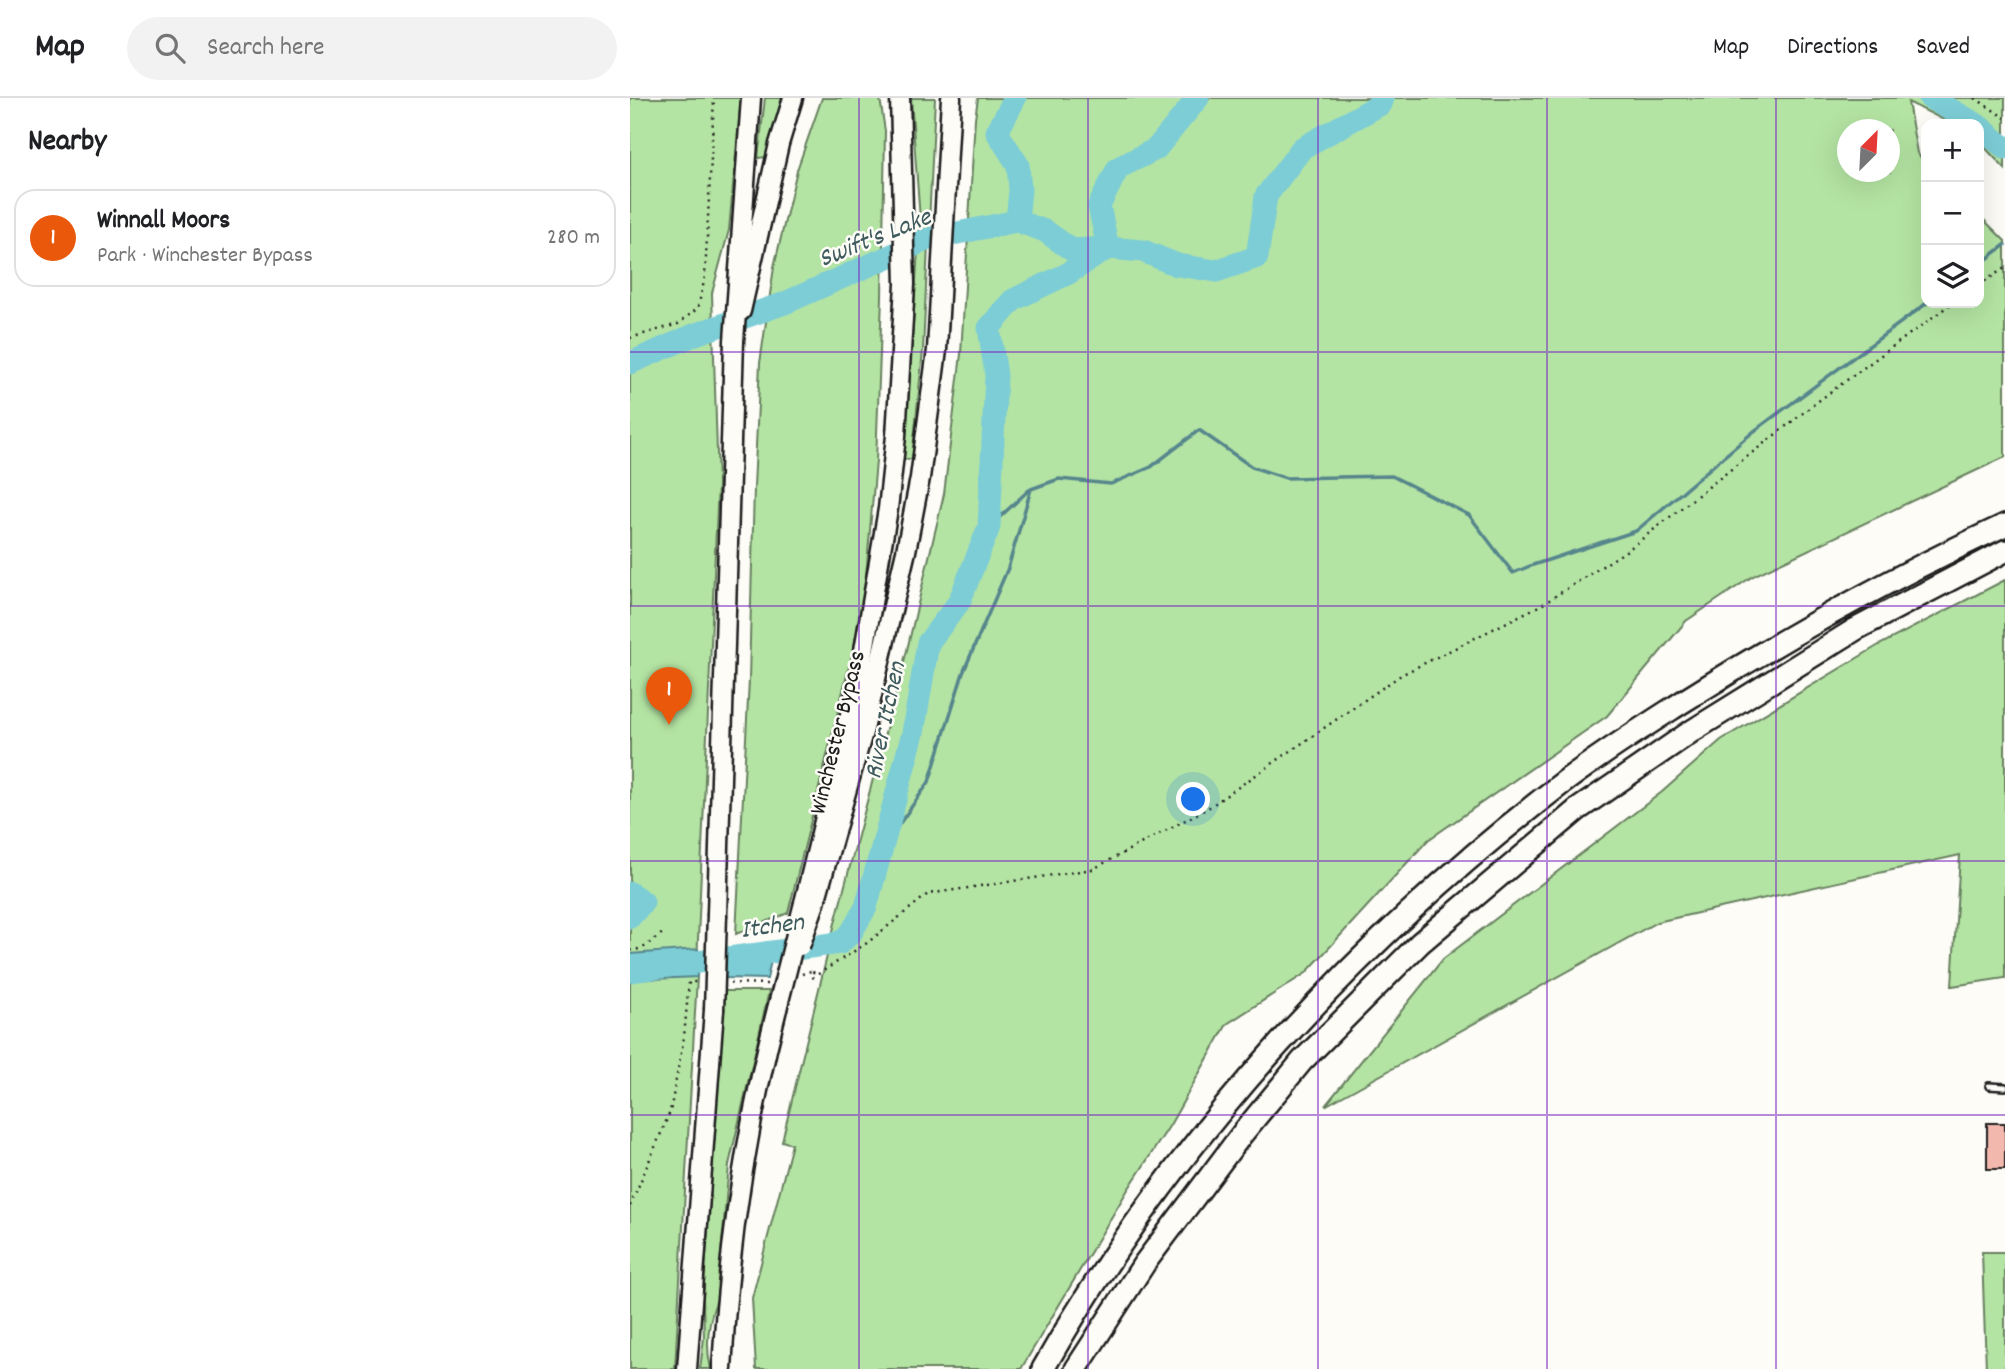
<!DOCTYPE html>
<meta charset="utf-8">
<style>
:root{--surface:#fff;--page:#f2f2f2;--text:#202124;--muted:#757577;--line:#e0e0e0;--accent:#ea580c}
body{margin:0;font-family:Dekko,sans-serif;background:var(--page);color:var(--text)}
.controls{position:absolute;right:21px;top:21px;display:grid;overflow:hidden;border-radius:14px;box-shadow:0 7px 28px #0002}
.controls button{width:63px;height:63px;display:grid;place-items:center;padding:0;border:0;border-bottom:2px solid var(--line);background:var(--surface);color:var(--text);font:35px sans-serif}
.compass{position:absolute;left:1207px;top:21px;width:63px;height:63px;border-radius:50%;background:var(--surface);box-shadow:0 7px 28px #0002;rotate:24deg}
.you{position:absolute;left:564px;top:702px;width:24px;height:24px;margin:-18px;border:5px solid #fff;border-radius:50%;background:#1a73e8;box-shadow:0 0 0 10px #1a73e833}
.badge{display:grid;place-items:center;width:46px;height:46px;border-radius:50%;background:var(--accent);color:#fff;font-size:23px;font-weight:700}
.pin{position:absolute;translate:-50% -58px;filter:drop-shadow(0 2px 4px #0008)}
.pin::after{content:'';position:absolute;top:37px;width:24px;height:21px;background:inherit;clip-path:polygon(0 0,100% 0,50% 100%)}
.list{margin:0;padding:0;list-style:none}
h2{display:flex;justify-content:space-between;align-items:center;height:91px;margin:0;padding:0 28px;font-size:30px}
h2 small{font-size:23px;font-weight:400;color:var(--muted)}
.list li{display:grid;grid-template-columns:46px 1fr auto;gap:21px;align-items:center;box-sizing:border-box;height:98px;margin:0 14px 14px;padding:0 14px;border:2px solid var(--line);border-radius:21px}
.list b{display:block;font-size:26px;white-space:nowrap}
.list p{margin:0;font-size:23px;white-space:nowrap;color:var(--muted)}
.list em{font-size:23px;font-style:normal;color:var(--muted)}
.icon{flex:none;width:38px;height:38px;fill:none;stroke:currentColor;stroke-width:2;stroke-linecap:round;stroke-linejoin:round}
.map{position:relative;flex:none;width:1375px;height:1271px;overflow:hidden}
header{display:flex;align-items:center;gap:42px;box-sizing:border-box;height:98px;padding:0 35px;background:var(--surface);border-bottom:2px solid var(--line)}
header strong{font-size:33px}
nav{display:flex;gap:38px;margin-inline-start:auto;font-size:24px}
.search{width:490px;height:63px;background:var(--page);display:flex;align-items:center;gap:18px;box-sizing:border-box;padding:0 24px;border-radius:38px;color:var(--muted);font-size:26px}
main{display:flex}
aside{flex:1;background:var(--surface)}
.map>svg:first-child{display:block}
.green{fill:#b4e4a3;stroke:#688060;stroke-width:2;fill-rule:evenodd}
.water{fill:#7dcdd6;stroke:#56868c;stroke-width:2}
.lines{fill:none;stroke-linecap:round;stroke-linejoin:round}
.stream{stroke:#56868c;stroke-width:3.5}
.river{stroke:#7dcdd6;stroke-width:23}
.building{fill:#f3b8ad;stroke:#1c1c1c;stroke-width:2}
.service-casing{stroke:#1c1c1c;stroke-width:10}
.primary-casing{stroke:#1c1c1c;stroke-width:23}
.trunk-casing{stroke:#1c1c1c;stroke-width:23}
.motorway-casing{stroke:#1c1c1c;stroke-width:26}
.path{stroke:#1c1c1c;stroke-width:2.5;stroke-dasharray:2 5;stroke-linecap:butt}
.service{stroke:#fdfcf7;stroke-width:5}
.primary{stroke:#fdfcf7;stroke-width:18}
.trunk{stroke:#fdfcf7;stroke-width:18}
.motorway{stroke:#fdfcf7;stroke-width:21}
.primary-bridge-casing{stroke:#1c1c1c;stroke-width:23;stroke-linecap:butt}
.trunk-bridge-casing{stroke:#1c1c1c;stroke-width:23;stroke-linecap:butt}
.primary-bridge{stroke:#fdfcf7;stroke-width:18}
.trunk-bridge{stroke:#fdfcf7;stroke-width:18}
.grid{fill:none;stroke:#7b2cbf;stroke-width:2;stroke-opacity:0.55}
.labels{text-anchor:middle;stroke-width:5;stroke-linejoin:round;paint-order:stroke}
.street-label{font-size:24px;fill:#1c1c1c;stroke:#fdfcf7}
.water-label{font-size:26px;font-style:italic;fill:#3e5a5d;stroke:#fdfcf7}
</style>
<header>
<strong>Map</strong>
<div class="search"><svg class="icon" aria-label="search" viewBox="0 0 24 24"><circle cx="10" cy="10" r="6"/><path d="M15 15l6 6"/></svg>Search here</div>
<nav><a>Map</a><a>Directions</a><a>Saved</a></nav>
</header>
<main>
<aside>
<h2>Nearby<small></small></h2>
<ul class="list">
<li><span class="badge">1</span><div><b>Winnall Moors</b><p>Park · Winchester Bypass</p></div><em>280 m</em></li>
</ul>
</aside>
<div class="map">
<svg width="1375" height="1271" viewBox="0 0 1375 1271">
<rect width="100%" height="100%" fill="#fdfcf7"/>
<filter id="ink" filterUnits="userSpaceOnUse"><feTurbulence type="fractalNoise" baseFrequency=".0143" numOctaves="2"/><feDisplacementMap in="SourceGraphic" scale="14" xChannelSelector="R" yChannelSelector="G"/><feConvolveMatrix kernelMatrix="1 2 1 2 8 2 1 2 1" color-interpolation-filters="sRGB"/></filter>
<g filter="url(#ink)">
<g class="green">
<path d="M0,0H111L99,132L82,195L88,386L67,864L0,873Z"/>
<path d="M135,0H154L138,59L128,60Z"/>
<path d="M192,0H250L255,33L252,199L246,363L233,512L158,815L106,836L119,582L124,389L130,265L144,169L167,72Z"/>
<path d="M281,0H305L293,252L282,361H274L290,122Z"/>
<path d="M348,0H1375V71L1349,43V26H1322L1278,4L1287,55L1296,65V205H1349V117L1375,143V359L1123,478L1056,523L977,618L798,742L676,875L597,926L540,1027L497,1093L391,1271H126L122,1200L162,1046L152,1043L205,825L277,552L314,396L331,256L345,20ZM1218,32H1260V74H1218Z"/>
<path d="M1375,482V880L1322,888L1330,757L1027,824L695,1008L813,861L1032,694L1091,642L1249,547Z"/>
<path d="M45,879H67L45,1271H0V882Z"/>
<path d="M95,893H139L99,1067L87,1201C78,1224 75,1247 81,1271H70L74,1240L73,1201Z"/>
<path d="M1352,1154H1375V1271H1356Z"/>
</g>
<g class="water">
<path d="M144,849L137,881L94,880L96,851Z"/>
<path d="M68,851L67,879L0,882V856Z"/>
</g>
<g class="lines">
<g class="stream">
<path d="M1349,167L1375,147"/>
<path d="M359,429L399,392"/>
<path d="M253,749L299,684L333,575L378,470L401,391L429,381L481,386L521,369L569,332L622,369L656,380L762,378L839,417L883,475L900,468L1006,433L1123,334L1297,205"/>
</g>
<g class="river">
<path d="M1300,0L1346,26"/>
<path d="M1349,28L1375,50"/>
<path d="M387,123L415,133L442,152L478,150L513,153L547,167L586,173L627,159L636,98L672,50L751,6L753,0"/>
<path d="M478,150L469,108L488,70L526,51L568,0"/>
<path d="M0,265L66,236L155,205L298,141L387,123L390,92L388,67L367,34L385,0"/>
<path d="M0,795L13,804L0,819"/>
<path d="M0,873L210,845L221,835L236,809L283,635L298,545L329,504L359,429L366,277L359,230L383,202L437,176L478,150"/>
</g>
</g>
<rect class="building" x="1357" y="1025" width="18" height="46"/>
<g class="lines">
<defs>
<path id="service" d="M1359,988L1375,989"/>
<g id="primary">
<path d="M111,213L149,46L163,0"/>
<path d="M184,808L235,627L276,453L290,380L307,252L321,0"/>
</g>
<g id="trunk">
<path d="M174,805L230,576L258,411L266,338L275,186L270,0"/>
<path d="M87,816L104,243L121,0"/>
<path d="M57,1271L84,912"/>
<path d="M92,1271C98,1147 116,1031 147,911"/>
</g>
<g id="motorway">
<path d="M413,1271C542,1044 723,846 930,687C969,657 1012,630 1054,603C1157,538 1264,478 1375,427"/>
<path d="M446,1271L514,1166L612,1036L672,963L790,845L947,712L1062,633L1226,531L1375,453"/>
</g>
</defs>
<use href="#service" class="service-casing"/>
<use href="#primary" class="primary-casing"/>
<use href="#trunk" class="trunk-casing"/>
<use href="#motorway" class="motorway-casing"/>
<g class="path">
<path d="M1345,0L1375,20"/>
<path d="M1349,187L1375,170"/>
<path d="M0,240L48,226L68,210L75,179L84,0"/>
<path d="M0,853L13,850L34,834"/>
<path d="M172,876L184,872L182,880L237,845L298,796L463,771L578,710L771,577L913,506L999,451L1187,304L1322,205"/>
<path d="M100,885L139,886"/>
<path d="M0,1108L40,1014L54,939L59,884H69"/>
</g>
<use href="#service" class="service"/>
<use href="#primary" class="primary"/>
<use href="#trunk" class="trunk"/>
<use href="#motorway" class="motorway"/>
<defs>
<path id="primary-bridge" d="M170,848L184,808"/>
<g id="trunk-bridge">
<path d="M147,911L174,805"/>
<path d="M84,912L87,816"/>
</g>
</defs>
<use href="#primary-bridge" class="primary-bridge-casing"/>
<use href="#trunk-bridge" class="trunk-bridge-casing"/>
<use href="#primary-bridge" class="primary-bridge"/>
<use href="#trunk-bridge" class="trunk-bridge"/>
</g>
</g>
<path class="grid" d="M229,0V1271M458,0V1271M688,0V1271M917,0V1271M1146,0V1271M0,254H1375M0,508H1375M0,763H1375M0,1017H1375"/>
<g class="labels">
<g class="street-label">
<text transform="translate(206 634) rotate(-76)" y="8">Winchester Bypass</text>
</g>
<g class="water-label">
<text transform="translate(244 138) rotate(-22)" y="9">Swift's Lake</text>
<text transform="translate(253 622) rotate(-78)" y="9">River Itchen</text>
<text transform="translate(142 826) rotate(-8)" y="9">Itchen</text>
</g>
</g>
</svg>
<div class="controls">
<button>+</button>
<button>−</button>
<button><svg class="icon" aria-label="layers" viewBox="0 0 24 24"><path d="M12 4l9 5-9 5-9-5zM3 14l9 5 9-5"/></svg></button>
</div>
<svg class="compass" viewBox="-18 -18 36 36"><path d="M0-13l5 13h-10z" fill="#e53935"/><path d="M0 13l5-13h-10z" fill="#757577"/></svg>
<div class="you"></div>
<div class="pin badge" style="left:39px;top:627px">1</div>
</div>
</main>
